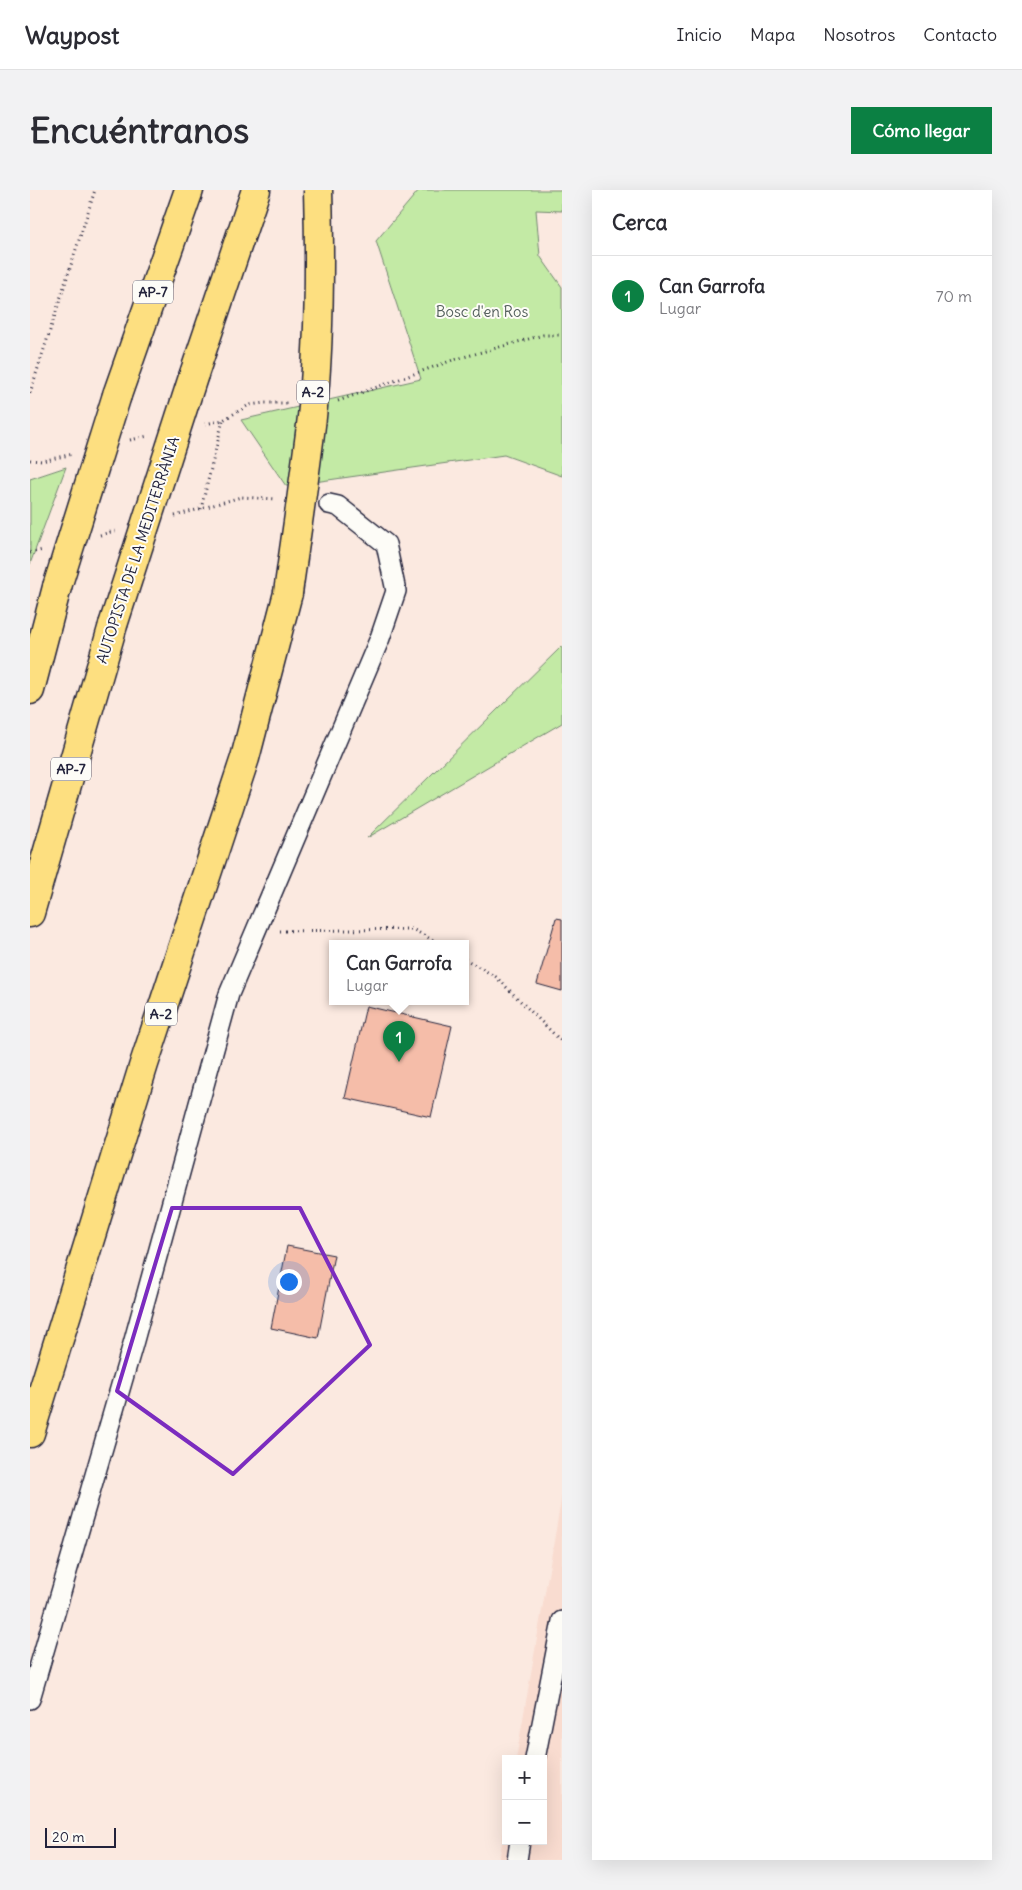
<!DOCTYPE html>
<html lang="es">
<meta charset="utf-8">
<style>
:root{--surface:#fff;--page:#f2f2f3;--text:#2b2b33;--muted:#7c7c81;--line:#e1e1e2;--accent:#0b8043}
body{margin:0;font-family:Delius,sans-serif;background:var(--page);color:var(--text)}
.controls{position:absolute;right:15px;bottom:15px;display:grid;overflow:hidden;border-radius:0px;box-shadow:0 5px 20px #0002}
.controls button{width:45px;height:45px;display:grid;place-items:center;padding:0;border:0;border-bottom:1px solid var(--line);background:var(--surface);color:var(--text);font:25px sans-serif}
.scale{position:absolute;left:15px;bottom:12px;width:71px;box-sizing:border-box;padding-left:5px;border:2px solid #22223b;border-top:0;font-size:14px;line-height:18px;white-space:nowrap;color:#22223b;-webkit-text-stroke:4px #fdfcf7;paint-order:stroke}
.you{position:absolute;left:258px;top:1091px;width:18px;height:18px;margin:-12px;border:4px solid #fff;border-radius:50%;background:#1a73e8;box-shadow:0 0 0 8px #1a73e833}
.badge{display:grid;place-items:center;width:32px;height:32px;border-radius:50%;background:var(--accent);color:#fff;font-size:16px;font-weight:700}
.pin{position:absolute;translate:-50% -41px;filter:drop-shadow(0 1px 2px #0008)}
.pin::after{content:'';position:absolute;top:26px;width:18px;height:15px;background:inherit;clip-path:polygon(0 0,100% 0,50% 100%)}
.popup{position:absolute;left:299px;top:750px;width:140px;height:65px;box-sizing:border-box;display:grid;place-content:center;border-radius:0px;background:var(--surface);filter:drop-shadow(0 1px 4px #0005);font-size:16px;white-space:nowrap;color:var(--muted)}
.popup b{font-size:19px;color:var(--text)}
.popup::after{content:'';position:absolute;left:50%;top:100%;margin-left:-10px;border:10px solid transparent;border-top-color:var(--surface)}
.list{margin:0;padding:0;list-style:none}
h2{display:flex;justify-content:space-between;align-items:center;height:65px;margin:0;padding:0 20px;font-size:21px}
h2 small{font-size:16px;font-weight:400;color:var(--muted)}
.list li{display:grid;grid-template-columns:32px 1fr auto;gap:15px;align-items:center;box-sizing:border-box;height:80px;padding:0 20px;border-top:1px solid var(--line)}
.list b{display:block;font-size:19px;white-space:nowrap}
.list p{margin:0;font-size:16px;white-space:nowrap;color:var(--muted)}
.list em{font-size:16px;font-style:normal;color:var(--muted)}
.map{position:relative;flex:none;width:532px;height:1670px;overflow:hidden;border-radius:0px}
header{display:flex;align-items:center;gap:30px;box-sizing:border-box;height:70px;padding:0 25px;background:var(--surface);border-bottom:1px solid var(--line)}
header strong{font-size:24px}
nav{display:flex;gap:28px;margin-inline-start:auto;font-size:18px}
.intro{display:flex;align-items:center;justify-content:space-between;box-sizing:border-box;height:120px;padding:0 30px}
h1{margin:0;font-size:35px}
.button{padding:12px 22px;border-radius:0px;background:var(--accent);color:#fff;font-size:18px;font-weight:700}
main{display:flex;gap:30px;padding:0 30px}
aside{flex:1;background:var(--surface);border-radius:0px;box-shadow:0 5px 20px #0002}
.map>svg:first-child{display:block}
.built{fill:#f9dcd0}
.green{fill:#c3eaa5;stroke:#728670}
.building{fill:#f5bda9;stroke:#22223b}
.lines{fill:none;stroke-linecap:round;stroke-linejoin:round}
.minor-casing{stroke:#22223b;stroke-width:22}
.motorway-casing{stroke:#22223b;stroke-width:31}
.path{stroke:#22223b;stroke-width:3;stroke-dasharray:1 4;stroke-linecap:butt}
.minor{stroke:#fdfcf7;stroke-width:19}
.motorway{stroke:#fddf80;stroke-width:28}
.motorway-bridge-casing{stroke:#22223b;stroke-width:31;stroke-linecap:butt}
.motorway-bridge{stroke:#fddf80;stroke-width:28}
.marked{fill:none;stroke:#7b2cbf;stroke-width:4;stroke-linejoin:round}
.labels{text-anchor:middle;stroke-width:4;stroke-linejoin:round;paint-order:stroke}
.shield{fill:#fdfcf7;stroke:#646373;stroke-width:1}
.shield-label{font-size:14px;font-weight:bold;fill:#22223b}
.park-label{font-size:15px;fill:#525e5b;stroke:#fdfcf7}
.street-label{font-size:15px;fill:#22223b;stroke:#fdfcf7}
</style>
<header>
<strong>Waypost</strong>
<nav><a>Inicio</a><a>Mapa</a><a>Nosotros</a><a>Contacto</a></nav>
</header>
<div class="intro"><h1>Encuéntranos</h1><a class="button">Cómo llegar</a></div>
<main>
<div class="map">
<svg width="532" height="1670" viewBox="0 0 532 1670">
<rect width="100%" height="100%" fill="#fbe9e0"/>
<filter id="ink" filterUnits="userSpaceOnUse"><feTurbulence type="fractalNoise" baseFrequency=".02" numOctaves="2"/><feDisplacementMap in="SourceGraphic" scale="10" xChannelSelector="R" yChannelSelector="G"/><feConvolveMatrix kernelMatrix="1 2 1 2 8 2 1 2 1" color-interpolation-filters="sRGB"/></filter>
<g filter="url(#ink)">
<path class="built" d="M532,1305V1670H469L476,1629V1651H513V1569H486Z"/>
<g class="green">
<path d="M389,0H532V21L506,20L510,66L532,97V286L474,265L256,296L211,230L391,189L346,51Z"/>
<path d="M36,277L0,374V289Z"/>
<path d="M532,456V533L337,648Z"/>
</g>
<g class="building">
<path d="M526,728L532,729V801L507,794Z"/>
<path d="M336,816L422,836L401,927L315,908Z"/>
<path d="M257,1056L304,1065L288,1148L241,1138Z"/>
</g>
<g class="lines">
<defs>
<g id="minor">
<path d="M0,1509L103,1154L199,804L350,448L366,401L356,354L308,316L299,314"/>
<path d="M505,1569L532,1431"/>
<path d="M487,1670L490,1651"/>
</g>
<g id="motorway">
<path d="M164,184L226,0"/>
<path d="M87,205L159,0"/>
<path d="M0,500L27,397"/>
<path d="M0,723L83,435"/>
<path d="M0,1243L114,874L215,568L258,403"/>
</g>
</defs>
<use href="#minor" class="minor-casing"/>
<use href="#motorway" class="motorway-casing"/>
<g class="path">
<path d="M0,203L65,0"/>
<path d="M308,211L423,170L513,145H532"/>
<path d="M175,234L193,230L219,215L235,213H257"/>
<path d="M100,250L118,246"/>
<path d="M0,270L12,271L43,264"/>
<path d="M171,319L193,230"/>
<path d="M145,326L211,307L246,309"/>
<path d="M70,345L88,340"/>
<path d="M0,363L13,360"/>
<path d="M250,741L382,739L408,753"/>
<path d="M435,769L466,787L532,852"/>
</g>
<use href="#minor" class="minor"/>
<use href="#motorway" class="motorway"/>
<defs>
<g id="motorway-bridge">
<path d="M27,397L87,205"/>
<path d="M258,403C266,345 275,286 282,227C290,152 290,75 288,0"/>
<path d="M83,435L164,184"/>
</g>
</defs>
<use href="#motorway-bridge" class="motorway-bridge-casing"/>
<use href="#motorway-bridge" class="motorway-bridge"/>
</g>
</g>
<path class="marked" d="M142,1018H270L340,1155L203,1284L87,1201Z"/>
<g class="labels">
<g class="shield">
<rect x="103" y="90.5" width="40" height="23" rx="4"/>
<rect x="267" y="190.5" width="32" height="23" rx="4"/>
<rect x="21" y="567.5" width="40" height="23" rx="4"/>
<rect x="115" y="812.5" width="32" height="23" rx="4"/>
</g>
<g class="shield-label">
<text x="123" y="107">AP-7</text>
<text x="283" y="207">A-2</text>
<text x="41" y="584">AP-7</text>
<text x="131" y="829">A-2</text>
</g>
<g class="park-label">
<text x="452" y="127">Bosc d'en Ros</text>
</g>
<g class="street-label">
<text transform="translate(108 360) rotate(-72)" y="5">AUTOPISTA DE LA MEDITERRÀNIA</text>
</g>
</g>
</svg>
<div class="controls">
<button>+</button>
<button>−</button>
</div>
<div class="scale">20 m</div>
<div class="you"></div>
<div class="pin badge" style="left:369px;top:872px">1</div>
<div class="popup"><b>Can Garrofa</b>Lugar</div>
</div>
<aside>
<h2>Cerca<small></small></h2>
<ul class="list">
<li><span class="badge">1</span><div><b>Can Garrofa</b><p>Lugar</p></div><em>70 m</em></li>
</ul>
</aside>
</main>
